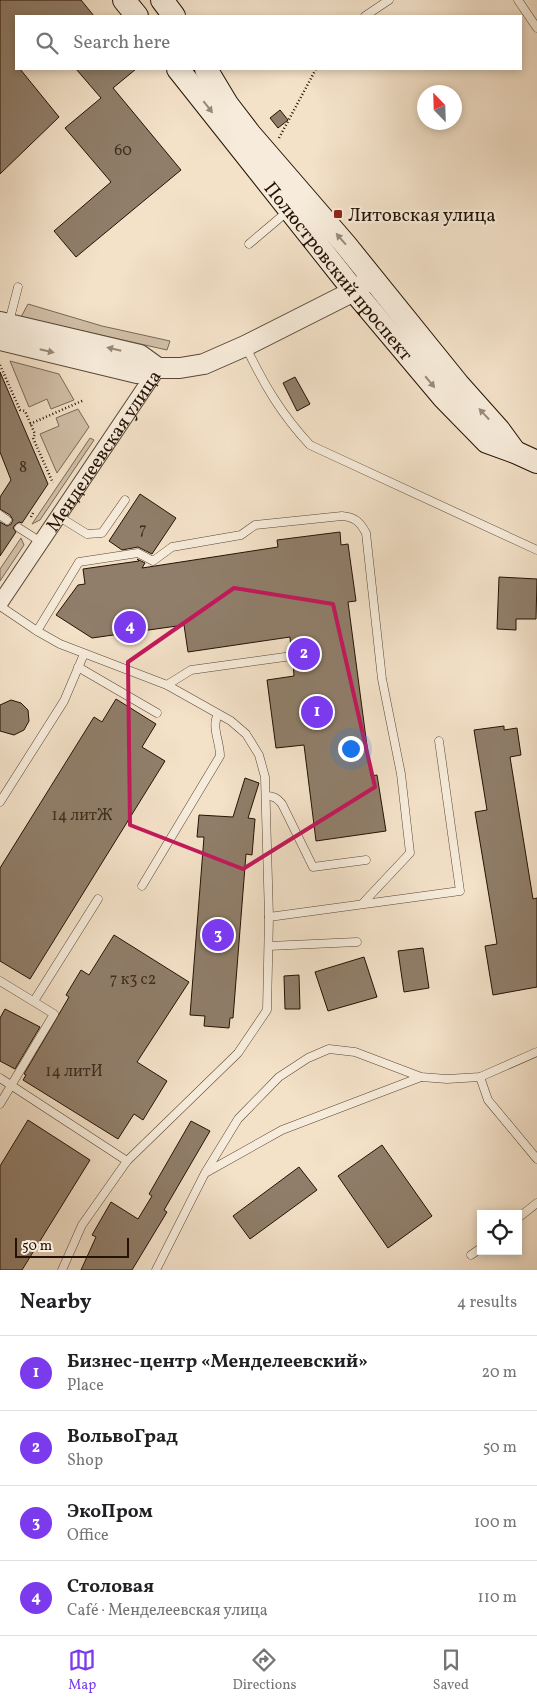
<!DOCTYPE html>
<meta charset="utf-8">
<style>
:root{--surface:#fff;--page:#f2f2f2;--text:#202124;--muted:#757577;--line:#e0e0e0;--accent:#7c3aed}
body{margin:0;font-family:Vollkorn,serif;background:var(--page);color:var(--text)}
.controls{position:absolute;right:15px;bottom:15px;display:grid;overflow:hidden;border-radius:0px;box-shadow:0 2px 8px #0003}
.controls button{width:45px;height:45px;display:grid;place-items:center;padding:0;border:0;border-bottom:1px solid var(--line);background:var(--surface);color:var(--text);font:25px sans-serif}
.compass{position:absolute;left:417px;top:85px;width:45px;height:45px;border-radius:50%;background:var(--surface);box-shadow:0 2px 8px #0003;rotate:337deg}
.scale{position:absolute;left:15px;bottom:12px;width:114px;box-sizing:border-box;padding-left:5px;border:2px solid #241204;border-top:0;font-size:14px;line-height:18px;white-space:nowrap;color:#241204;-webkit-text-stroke:4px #f7ecdb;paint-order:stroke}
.you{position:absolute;left:350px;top:748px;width:18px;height:18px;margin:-12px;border:4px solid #fff;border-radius:50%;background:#1a73e8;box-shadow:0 0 0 8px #1a73e833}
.badge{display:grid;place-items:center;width:32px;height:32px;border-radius:50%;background:var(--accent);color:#fff;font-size:16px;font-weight:700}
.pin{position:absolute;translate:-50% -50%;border:2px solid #fff;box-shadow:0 1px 5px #0006}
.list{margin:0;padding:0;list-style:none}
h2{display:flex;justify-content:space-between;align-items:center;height:65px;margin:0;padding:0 20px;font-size:21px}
h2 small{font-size:16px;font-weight:400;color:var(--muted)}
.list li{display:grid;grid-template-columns:32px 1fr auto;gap:15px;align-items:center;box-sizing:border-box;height:75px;padding:0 20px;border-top:1px solid var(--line)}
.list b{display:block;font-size:19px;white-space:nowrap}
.list p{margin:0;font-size:16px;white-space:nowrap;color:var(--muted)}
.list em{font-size:16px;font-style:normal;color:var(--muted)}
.icon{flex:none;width:28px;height:28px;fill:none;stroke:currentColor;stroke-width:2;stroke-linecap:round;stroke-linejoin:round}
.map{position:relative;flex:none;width:537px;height:1270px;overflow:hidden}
.search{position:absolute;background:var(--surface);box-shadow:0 2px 8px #0003;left:15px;right:15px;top:15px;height:55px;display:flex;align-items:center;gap:12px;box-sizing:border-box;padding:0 18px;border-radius:0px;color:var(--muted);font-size:19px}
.sheet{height:365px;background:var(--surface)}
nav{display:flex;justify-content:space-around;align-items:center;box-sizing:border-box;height:70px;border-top:1px solid var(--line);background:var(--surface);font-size:14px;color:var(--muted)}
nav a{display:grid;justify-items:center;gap:2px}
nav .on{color:var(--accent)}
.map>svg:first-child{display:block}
.green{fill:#d0bea7;stroke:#7a6856}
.building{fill:#907e6a;stroke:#241204}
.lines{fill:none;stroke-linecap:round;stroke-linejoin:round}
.service-casing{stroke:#584635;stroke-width:9}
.minor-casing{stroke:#584635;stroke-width:17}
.tertiary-casing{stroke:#584635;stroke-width:22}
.secondary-casing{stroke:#241204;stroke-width:24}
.path{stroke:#241204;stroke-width:2.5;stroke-dasharray:1 2.5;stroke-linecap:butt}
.service{stroke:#f7ecdb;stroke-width:8}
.minor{stroke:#f7ecdb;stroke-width:15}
.tertiary{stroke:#f7ecdb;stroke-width:20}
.secondary{stroke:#f7ecdb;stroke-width:22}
.oneway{fill:#988a7a}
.marked{fill:none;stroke:#c2185b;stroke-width:4;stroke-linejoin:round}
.poi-dot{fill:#8f2418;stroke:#f7ecdb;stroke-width:2}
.labels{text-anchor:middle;stroke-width:4.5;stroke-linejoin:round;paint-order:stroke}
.number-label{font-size:16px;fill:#3f2d1e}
.poi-label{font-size:19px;fill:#241204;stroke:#f7ecdb;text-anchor:start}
.street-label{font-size:19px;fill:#241204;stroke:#f7ecdb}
</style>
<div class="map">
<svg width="537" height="1270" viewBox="0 0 537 1270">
<rect width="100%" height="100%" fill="#f3e1c8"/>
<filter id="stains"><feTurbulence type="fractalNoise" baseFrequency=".004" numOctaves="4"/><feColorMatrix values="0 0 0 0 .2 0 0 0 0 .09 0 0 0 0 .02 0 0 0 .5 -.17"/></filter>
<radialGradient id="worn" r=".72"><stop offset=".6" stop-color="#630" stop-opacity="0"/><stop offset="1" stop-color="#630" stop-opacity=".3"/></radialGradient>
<g class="green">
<path d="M28,304L102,326L170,341L167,350L21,317Z"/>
<path d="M10,361L59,374L74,400L51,409L47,399L29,407Z"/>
<path d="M78,409L89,427L57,473L40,434L59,426L56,418Z"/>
<path d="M90,438L94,440L40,520L32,524Z"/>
<path d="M21,538L24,545L0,581V569Z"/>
</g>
<g class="building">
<path d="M0,0H81L94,16H16V69H20L59,117L0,174Z"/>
<path d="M76,69H136L113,88L181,170L76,257L54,231L111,182L65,128L101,98Z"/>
<path d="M280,110L288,120L278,128L270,118Z"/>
<path d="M0,372L48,484L22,523L19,522L15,525L13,528L16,532L0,556V522L7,526L11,524L13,520L10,515L0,509V497L11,480L0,452Z"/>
<path d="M295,377L310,404L297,411L283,383Z"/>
<path d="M140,494L176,518L152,554L138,547L122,550L109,541Z"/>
<path d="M340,532L341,545L348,544L356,601L348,602L371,776L377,775L386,831L316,841L304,745L276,748L267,680L294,676L293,662L296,660L298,656L296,652L291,650L290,637L188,652L184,625L92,638L56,615L78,585L85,584L83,569L139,561L137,559L145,563L142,568L278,547L277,540Z"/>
<path d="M499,577L537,579L536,619H516V630L497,629Z"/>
<path d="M116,699L156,724L142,747L165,761L30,979L0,961V868L94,717L102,722Z"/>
<path d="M11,700L21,703L28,710L29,721L24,730L14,735L0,731V705Z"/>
<path d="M504,726V730L517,728L521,755L510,757L533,899L537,898V987L493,995L485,946L497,944L475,812L487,810L474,730Z"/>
<path d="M245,778L259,783L248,818L255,819L252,855L246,854L233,1018H230L229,1028L204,1026L205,1016L190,1015L204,837H197L199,815L233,817Z"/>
<path d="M114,935L189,982L137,1062L167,1081L143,1120L134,1114L118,1139L23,1080L26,1075L24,1074L69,997L66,995L81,970L89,975Z"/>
<path d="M423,948L429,988L404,992L398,951Z"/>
<path d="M364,957L377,997L328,1011L315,972Z"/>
<path d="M299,975L300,1009H285L284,976Z"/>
<path d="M5,1009L40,1027L15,1069L0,1061V1018Z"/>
<path d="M28,1120L90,1160L22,1270H0V1166Z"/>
<path d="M191,1121L210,1131L164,1210L167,1212L132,1270H81L96,1237L92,1235L111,1202L138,1219L152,1196L149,1194Z"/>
<path d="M382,1145L432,1216L388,1248L338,1176Z"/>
<path d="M299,1167L317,1190L250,1239L233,1216Z"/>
</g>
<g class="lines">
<defs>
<g id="service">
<path d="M518,0L537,28"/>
<path d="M365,16L389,0"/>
<path d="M249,244L288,211"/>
<path d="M9,322L18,287"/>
<path d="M246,347C264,385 282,415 310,445L537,550"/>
<path d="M0,515L7,520"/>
<path d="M58,516L87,534L102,533L125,500"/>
<path d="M19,528L41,542"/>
<path d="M0,606L37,631L60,644L167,685L231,721L246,734L259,755L265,777L269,917L267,1010L238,1053L127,1161L82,1225L62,1270"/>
<path d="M37,631L79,562L138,553L153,561L172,547L241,535L255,525L342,516C355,517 360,522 366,533L382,679L401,774L410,853L363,903"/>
<path d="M78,667L157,713"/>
<path d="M167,685L191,670L292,656"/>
<path d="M266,796C274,796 277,798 282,804L313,867L366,860"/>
<path d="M0,802L64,701L84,654"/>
<path d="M142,886L220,756C220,741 211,727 218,714"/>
<path d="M269,917L460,891L439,741"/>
<path d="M269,946L357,942"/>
<path d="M0,981L54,1014L0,1104"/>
<path d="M34,1001L98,899"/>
<path d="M480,1077L488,1100L537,1159"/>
<path d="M0,1078L127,1161"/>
<path d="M207,1172L282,1130L421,1077"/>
<path d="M518,1218L537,1203"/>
<path d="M471,1255L481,1248"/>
<path d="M156,1270L205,1173L238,1119L279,1077L308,1058L329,1049L355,1052L421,1077L447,1079L480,1077L537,1052"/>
</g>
<g id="minor">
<path id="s1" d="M0,603L158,368"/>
</g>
<g id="tertiary">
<path d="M0,322L140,355L158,368"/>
<path d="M0,340L137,373L158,368H180L204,364L245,346L354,291L366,282"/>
</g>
<g id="secondary">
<path d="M124,0L137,16"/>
<path d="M162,0L174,16"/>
<path id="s2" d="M178,69L354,291L443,397L487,442L515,452L537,462"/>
<path d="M206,69L227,104L250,134L345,244L458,384L499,430L515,452"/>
</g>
</defs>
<use href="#service" class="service-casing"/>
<use href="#minor" class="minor-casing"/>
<use href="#tertiary" class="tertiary-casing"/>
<use href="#secondary" class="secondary-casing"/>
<g class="path">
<path d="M279,138L316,69"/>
<path d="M0,365L20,410L25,411L35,434L33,438L53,483"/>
<path d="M30,424L84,400"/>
<path d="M31,517L33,513"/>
</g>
<use href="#service" class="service"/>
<use href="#minor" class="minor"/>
<use href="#tertiary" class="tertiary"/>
<use href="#secondary" class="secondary"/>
</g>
<defs><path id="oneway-solid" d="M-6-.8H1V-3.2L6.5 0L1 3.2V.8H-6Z" transform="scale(1.25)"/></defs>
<g class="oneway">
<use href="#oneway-solid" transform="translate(208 107) rotate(52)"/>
<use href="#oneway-solid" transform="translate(341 239) rotate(-131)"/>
<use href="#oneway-solid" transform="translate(114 349) rotate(-167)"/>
<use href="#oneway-solid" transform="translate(47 351) rotate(13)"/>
<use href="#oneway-solid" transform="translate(430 382) rotate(50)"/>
<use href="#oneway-solid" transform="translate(484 414) rotate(-133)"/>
</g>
<path class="marked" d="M234,588L333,604L375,787L243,869L130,825L128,662Z"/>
<rect class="poi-dot" x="333" y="209" width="10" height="10" rx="2.5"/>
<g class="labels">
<g class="number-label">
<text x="123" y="155">60</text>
<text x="23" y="472">8</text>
<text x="143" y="534">7</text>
<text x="82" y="820">14 литЖ</text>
<text x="133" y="984">7 к3 с2</text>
<text x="74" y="1076">14 литИ</text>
</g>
<g class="poi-label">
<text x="348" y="221">Литовская улица</text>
</g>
<g class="street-label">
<text dy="7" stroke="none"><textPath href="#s2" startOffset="258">Полюстровский проспект</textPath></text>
<text dy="7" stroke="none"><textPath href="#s1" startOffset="184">Менделеевская улица</textPath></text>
</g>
</g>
<rect width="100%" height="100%" filter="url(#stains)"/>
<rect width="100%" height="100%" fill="url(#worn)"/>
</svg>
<div class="controls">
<button><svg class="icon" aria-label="locate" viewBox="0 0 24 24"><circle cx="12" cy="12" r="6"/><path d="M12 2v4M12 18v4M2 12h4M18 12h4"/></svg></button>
</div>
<svg class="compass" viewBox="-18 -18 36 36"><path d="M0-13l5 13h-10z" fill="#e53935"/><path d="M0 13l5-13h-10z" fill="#757577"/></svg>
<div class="scale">50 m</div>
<div class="you"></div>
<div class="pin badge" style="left:317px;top:712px">1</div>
<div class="pin badge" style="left:304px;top:654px">2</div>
<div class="pin badge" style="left:218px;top:935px">3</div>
<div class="pin badge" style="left:130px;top:627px">4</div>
<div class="search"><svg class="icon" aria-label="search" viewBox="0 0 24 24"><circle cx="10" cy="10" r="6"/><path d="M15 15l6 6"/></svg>Search here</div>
</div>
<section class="sheet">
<h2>Nearby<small>4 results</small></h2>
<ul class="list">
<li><span class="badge">1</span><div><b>Бизнес-центр «Менделеевский»</b><p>Place</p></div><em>20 m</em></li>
<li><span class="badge">2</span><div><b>ВольвоГрад</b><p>Shop</p></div><em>50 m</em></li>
<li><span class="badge">3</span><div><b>ЭкоПром</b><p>Office</p></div><em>100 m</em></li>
<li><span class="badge">4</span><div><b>Столовая</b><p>Café · Менделеевская улица</p></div><em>110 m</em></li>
</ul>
</section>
<nav>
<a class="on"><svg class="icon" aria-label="map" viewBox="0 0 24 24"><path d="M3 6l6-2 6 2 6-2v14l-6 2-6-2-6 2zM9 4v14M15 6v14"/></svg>Map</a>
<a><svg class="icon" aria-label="directions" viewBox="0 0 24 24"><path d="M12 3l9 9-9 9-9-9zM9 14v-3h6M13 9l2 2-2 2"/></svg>Directions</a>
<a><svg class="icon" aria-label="saved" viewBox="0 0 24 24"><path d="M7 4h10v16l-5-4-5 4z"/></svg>Saved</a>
</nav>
